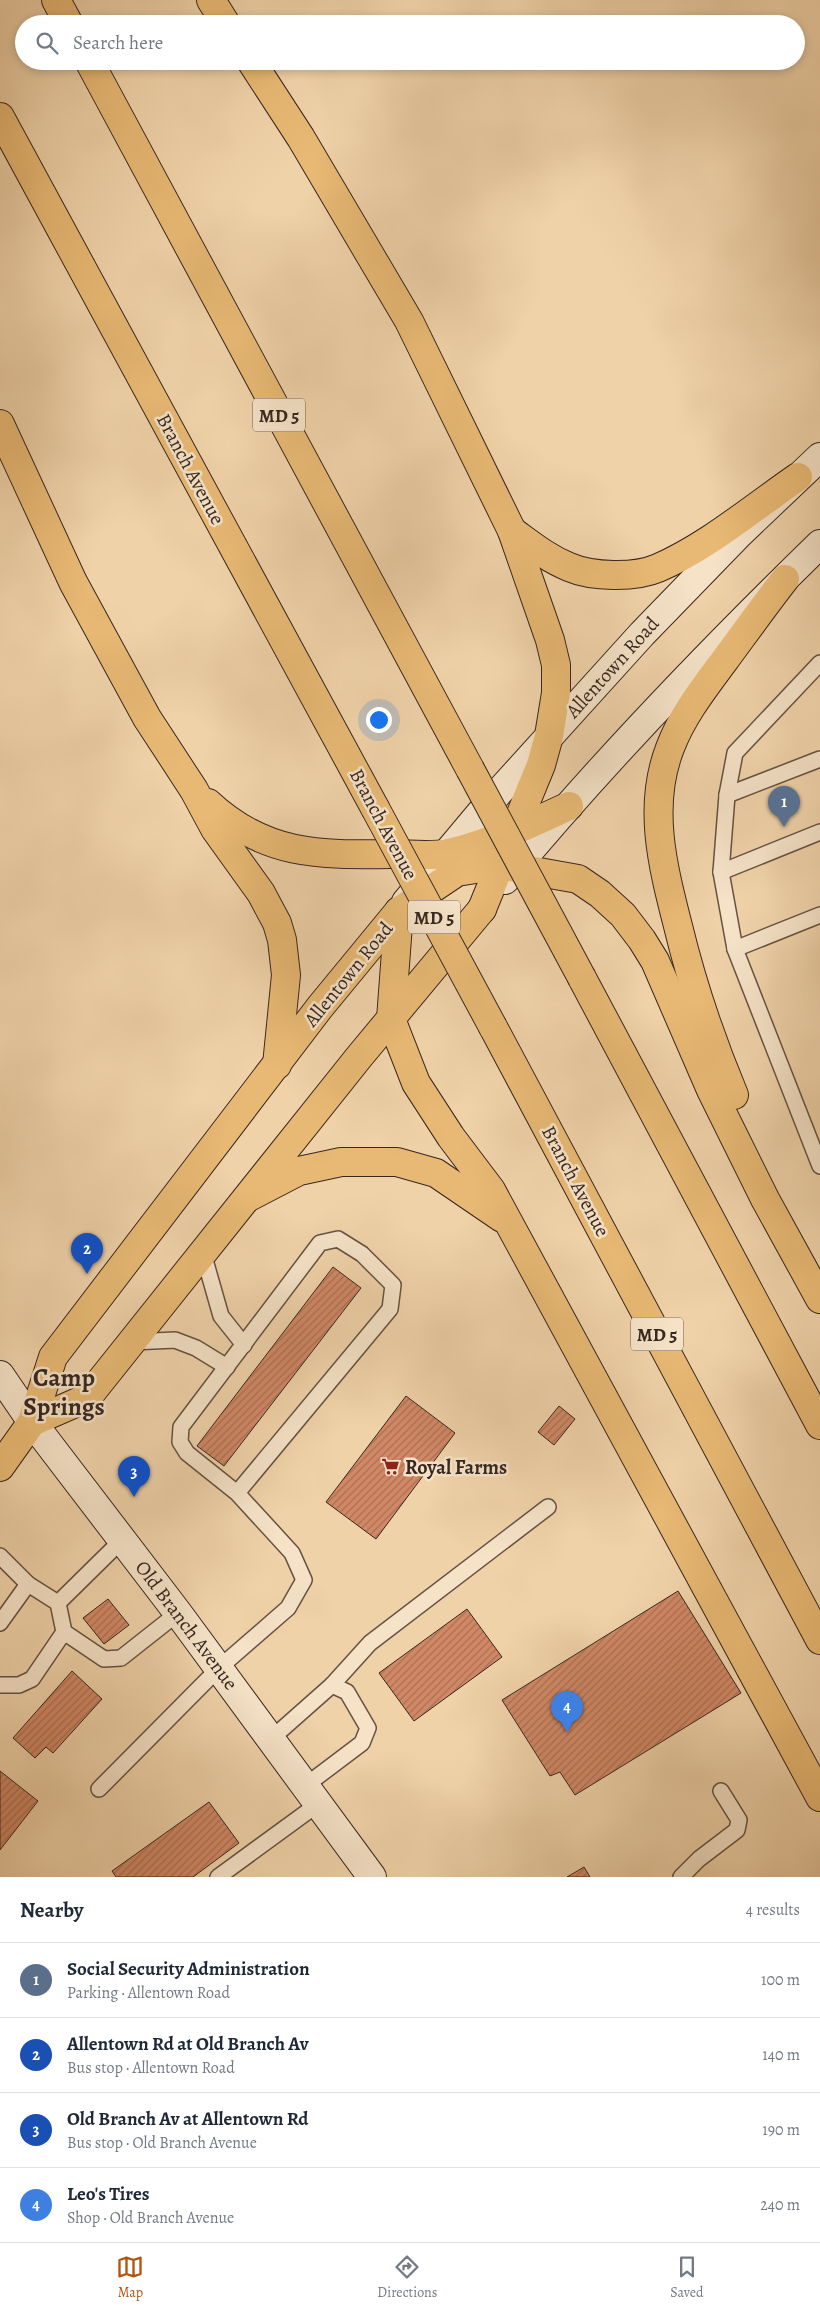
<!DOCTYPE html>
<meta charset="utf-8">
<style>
:root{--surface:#fff;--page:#f2f2f3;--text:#1f2937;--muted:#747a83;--line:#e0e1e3;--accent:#b45309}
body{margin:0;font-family:Alegreya,serif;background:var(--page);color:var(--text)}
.you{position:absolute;left:378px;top:719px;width:18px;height:18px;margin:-12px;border:4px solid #fff;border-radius:50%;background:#1a73e8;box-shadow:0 0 0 8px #1a73e833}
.badge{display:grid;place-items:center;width:32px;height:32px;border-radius:50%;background:var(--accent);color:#fff;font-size:16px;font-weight:700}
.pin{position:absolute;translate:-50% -41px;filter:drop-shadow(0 1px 2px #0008)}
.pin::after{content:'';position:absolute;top:26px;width:18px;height:15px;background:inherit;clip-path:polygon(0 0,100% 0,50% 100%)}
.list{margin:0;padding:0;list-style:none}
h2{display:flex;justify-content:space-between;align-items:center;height:65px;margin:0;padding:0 20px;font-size:21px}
h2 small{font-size:16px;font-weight:400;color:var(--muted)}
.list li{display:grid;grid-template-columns:32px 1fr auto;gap:15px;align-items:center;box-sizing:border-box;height:75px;padding:0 20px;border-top:1px solid var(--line)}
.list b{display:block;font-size:19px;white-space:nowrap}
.list p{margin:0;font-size:16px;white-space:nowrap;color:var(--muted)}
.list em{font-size:16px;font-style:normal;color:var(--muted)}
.icon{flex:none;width:28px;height:28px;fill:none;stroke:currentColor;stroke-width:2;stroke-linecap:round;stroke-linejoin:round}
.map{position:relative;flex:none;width:820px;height:1877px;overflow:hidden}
.search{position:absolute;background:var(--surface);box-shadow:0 2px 8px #0003;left:15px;right:15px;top:15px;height:55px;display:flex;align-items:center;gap:12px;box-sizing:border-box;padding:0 18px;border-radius:28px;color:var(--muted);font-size:19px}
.sheet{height:365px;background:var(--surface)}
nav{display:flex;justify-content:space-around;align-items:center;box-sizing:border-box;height:70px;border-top:1px solid var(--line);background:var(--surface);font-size:14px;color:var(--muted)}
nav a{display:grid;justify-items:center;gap:2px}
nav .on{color:var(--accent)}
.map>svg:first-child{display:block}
.building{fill:url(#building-hatch);stroke:#372720}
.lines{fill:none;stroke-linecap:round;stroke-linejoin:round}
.service-casing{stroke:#655242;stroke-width:18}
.secondary-casing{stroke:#372720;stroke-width:30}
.primary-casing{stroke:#372720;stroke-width:30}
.motorway-casing{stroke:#372720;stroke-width:30}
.service{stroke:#f5e2c7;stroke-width:15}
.secondary{stroke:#f5e2c7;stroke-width:28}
.primary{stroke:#e8b974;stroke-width:28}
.motorway{stroke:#e8b974;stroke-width:28}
.motorway-bridge-casing{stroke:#372720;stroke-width:30;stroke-linecap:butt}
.motorway-bridge{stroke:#e8b974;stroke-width:28}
.labels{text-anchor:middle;stroke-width:5;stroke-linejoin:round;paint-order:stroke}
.shield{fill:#f5e2c7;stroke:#705f52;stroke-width:1}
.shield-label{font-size:19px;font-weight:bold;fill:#372720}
.street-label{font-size:20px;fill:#372720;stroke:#f5e2c7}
.poi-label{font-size:20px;font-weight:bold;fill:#372720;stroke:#f5e2c7;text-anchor:start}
.district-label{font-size:25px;font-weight:bold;fill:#372720;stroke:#f5e2c7}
</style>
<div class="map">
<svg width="820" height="1877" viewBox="0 0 820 1877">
<defs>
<pattern id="building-hatch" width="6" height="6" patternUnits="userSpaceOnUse" patternTransform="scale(1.25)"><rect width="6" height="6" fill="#d18866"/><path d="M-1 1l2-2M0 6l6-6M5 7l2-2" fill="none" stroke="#aa6f54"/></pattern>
</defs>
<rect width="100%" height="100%" fill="#f0d2a9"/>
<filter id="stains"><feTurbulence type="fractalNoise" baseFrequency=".004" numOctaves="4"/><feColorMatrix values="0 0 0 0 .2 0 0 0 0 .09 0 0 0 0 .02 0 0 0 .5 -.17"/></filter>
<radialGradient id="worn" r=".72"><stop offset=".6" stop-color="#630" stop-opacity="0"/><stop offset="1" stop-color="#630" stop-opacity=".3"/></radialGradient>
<g class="building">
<path d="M333,1267L361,1288L224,1466L197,1446Z"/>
<path d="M406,1396L455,1433L376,1539L326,1502Z"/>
<path d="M559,1406L575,1419L554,1445L538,1432Z"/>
<path d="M678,1591L741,1693L575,1795L560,1772L550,1776L502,1700Z"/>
<path d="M108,1599L129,1625L104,1644L83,1618Z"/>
<path d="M467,1609L502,1657L414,1721L379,1673Z"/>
<path d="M72,1671L102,1699L53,1753L46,1747L35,1758L13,1738Z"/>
<path d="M0,1771L38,1801L0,1850Z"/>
<path d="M209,1802L239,1843L193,1877H116L112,1871Z"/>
<path d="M584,1867L590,1877H567Z"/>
</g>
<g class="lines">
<defs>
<g id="service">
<path d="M820,663L735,753L727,795L721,872L735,949L820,1166"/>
<path d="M727,795L820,759"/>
<path d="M721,872L820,832"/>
<path d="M735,949L820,915"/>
<path d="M203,1253L221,1316L244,1345"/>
<path d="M132,1342L175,1340L196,1348L227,1367"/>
<path d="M0,1556L28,1584L58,1603L123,1539"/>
<path d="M58,1603L64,1632L104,1659L121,1658L178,1613"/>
<path d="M0,1623L28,1584"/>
<path d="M0,1685H19L32,1679L64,1632"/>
<path d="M332,1685L370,1643L548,1507"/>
<path d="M271,1739L332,1685L347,1692L368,1728L362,1743L305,1786"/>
<path d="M99,1789L219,1668L288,1608L304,1580L292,1553L237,1493L390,1309L393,1285L362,1254L338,1239L320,1243L181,1427L180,1442L187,1453L237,1493"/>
<path d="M218,1877L318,1804"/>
<path d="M681,1877L699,1859L737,1830L739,1820L721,1791"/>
</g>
<g id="secondary">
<path d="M505,880C603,762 710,651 820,544"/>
<path d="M406,902L489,803L642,634L740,533L820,457"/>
<path d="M0,1375L32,1422L178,1613L372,1877"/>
</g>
<g id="primary">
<path d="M32,1422L87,1398L359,1057L482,909"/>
<path d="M0,1467L32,1422L53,1357L320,1007L399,911"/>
</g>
<g id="motorway">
<path d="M56,0L69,24"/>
<path d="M211,0L226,24"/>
<path d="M89,61L470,769"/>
<path d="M251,61L301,138L409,321L512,531L550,640L556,665V693L549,736L541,765L482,909"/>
<path d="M0,117L375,808"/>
<path d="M0,424L73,582L147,718L194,790L215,829L261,893L277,923L282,940L286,975L277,1065"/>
<path d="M512,531C530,544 547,558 569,567C592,577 635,578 658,568C707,547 754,507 798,477"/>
<path d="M208,803C265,856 319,855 392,854C410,854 432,857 449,853C491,843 530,824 569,806"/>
<path d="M582,978L820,1425"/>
<path d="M493,1027L820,1640"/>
<path d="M734,1095C711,1040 692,984 678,926C663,867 647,807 670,748C682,716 704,688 724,661C744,634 764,606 785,579"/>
<path d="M247,1198L299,1171L341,1162H397L436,1173L502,1218"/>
<path d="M820,1299L765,1199L711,1090L655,961L642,940L623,915L600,894L578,879L500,865L457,872L399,911L391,1019L416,1083L451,1137L491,1190L820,1797"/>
</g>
</defs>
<use href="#service" class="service-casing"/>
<use href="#secondary" class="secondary-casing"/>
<use href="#primary" class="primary-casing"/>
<use href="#motorway" class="motorway-casing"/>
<use href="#service" class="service"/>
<use href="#secondary" class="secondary"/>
<use href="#primary" class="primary"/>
<use href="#motorway" class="motorway"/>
<defs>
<g id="motorway-bridge">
<path d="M470,769L582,978"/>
<path d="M375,808L493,1027"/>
</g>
</defs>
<use href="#motorway-bridge" class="motorway-bridge-casing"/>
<use href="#motorway-bridge" class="motorway-bridge"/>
</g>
<defs>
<symbol id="supermarket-bare" viewBox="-9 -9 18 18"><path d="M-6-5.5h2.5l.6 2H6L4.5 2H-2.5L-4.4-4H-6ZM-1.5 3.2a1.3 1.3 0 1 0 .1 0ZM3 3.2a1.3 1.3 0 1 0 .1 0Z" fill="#8f2418" stroke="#f5e2c7" stroke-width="2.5" paint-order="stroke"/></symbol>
</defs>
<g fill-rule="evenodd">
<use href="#supermarket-bare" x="378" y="1454" width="25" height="25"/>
</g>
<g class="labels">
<g class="shield">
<rect x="253" y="398.5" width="52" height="33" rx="4"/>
<rect x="408" y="900.5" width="52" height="33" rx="4"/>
<rect x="631" y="1317.5" width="52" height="33" rx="4"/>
</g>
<g class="shield-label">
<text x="279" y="422">MD 5</text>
<text x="434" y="924">MD 5</text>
<text x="657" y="1341">MD 5</text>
</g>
<g class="street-label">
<text transform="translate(191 469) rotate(62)" y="7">Branch Avenue</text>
<text transform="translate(612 667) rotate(-48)" y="7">Allentown Road</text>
<text transform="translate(384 824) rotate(62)" y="7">Branch Avenue</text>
<text transform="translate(348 974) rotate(-51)" y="7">Allentown Road</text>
<text transform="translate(576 1181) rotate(62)" y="7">Branch Avenue</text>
<text transform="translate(187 1625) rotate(53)" y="7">Old Branch Avenue</text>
</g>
<g class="poi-label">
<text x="405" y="1474">Royal Farms</text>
</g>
<g class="district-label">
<text x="64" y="1386">Camp<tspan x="64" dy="29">Springs</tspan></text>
</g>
</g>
<rect width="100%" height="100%" filter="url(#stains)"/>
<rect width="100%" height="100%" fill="url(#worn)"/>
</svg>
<div class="you"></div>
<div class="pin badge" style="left:784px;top:827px;background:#5c6f8a">1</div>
<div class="pin badge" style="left:87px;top:1274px;background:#1a4fb4">2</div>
<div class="pin badge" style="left:134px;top:1497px;background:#1a4fb4">3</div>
<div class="pin badge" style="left:567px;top:1732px;background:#3f7fe0">4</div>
<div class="search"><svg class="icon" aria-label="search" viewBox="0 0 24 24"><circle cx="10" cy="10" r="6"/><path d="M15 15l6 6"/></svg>Search here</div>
</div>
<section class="sheet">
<h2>Nearby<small>4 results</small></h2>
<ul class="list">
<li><span class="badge" style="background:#5c6f8a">1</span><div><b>Social Security Administration</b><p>Parking · Allentown Road</p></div><em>100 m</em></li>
<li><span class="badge" style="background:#1a4fb4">2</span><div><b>Allentown Rd at Old Branch Av</b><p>Bus stop · Allentown Road</p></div><em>140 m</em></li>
<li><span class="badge" style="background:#1a4fb4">3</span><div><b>Old Branch Av at Allentown Rd</b><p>Bus stop · Old Branch Avenue</p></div><em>190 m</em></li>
<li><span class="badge" style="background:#3f7fe0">4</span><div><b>Leo's Tires</b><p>Shop · Old Branch Avenue</p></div><em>240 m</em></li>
</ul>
</section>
<nav>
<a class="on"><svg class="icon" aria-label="map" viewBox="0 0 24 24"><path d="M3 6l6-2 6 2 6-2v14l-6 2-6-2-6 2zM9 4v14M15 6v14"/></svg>Map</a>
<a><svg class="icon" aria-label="directions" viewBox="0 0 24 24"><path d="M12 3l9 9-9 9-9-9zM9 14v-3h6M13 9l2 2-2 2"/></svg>Directions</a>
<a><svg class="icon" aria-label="saved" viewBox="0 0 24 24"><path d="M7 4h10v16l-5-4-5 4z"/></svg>Saved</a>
</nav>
